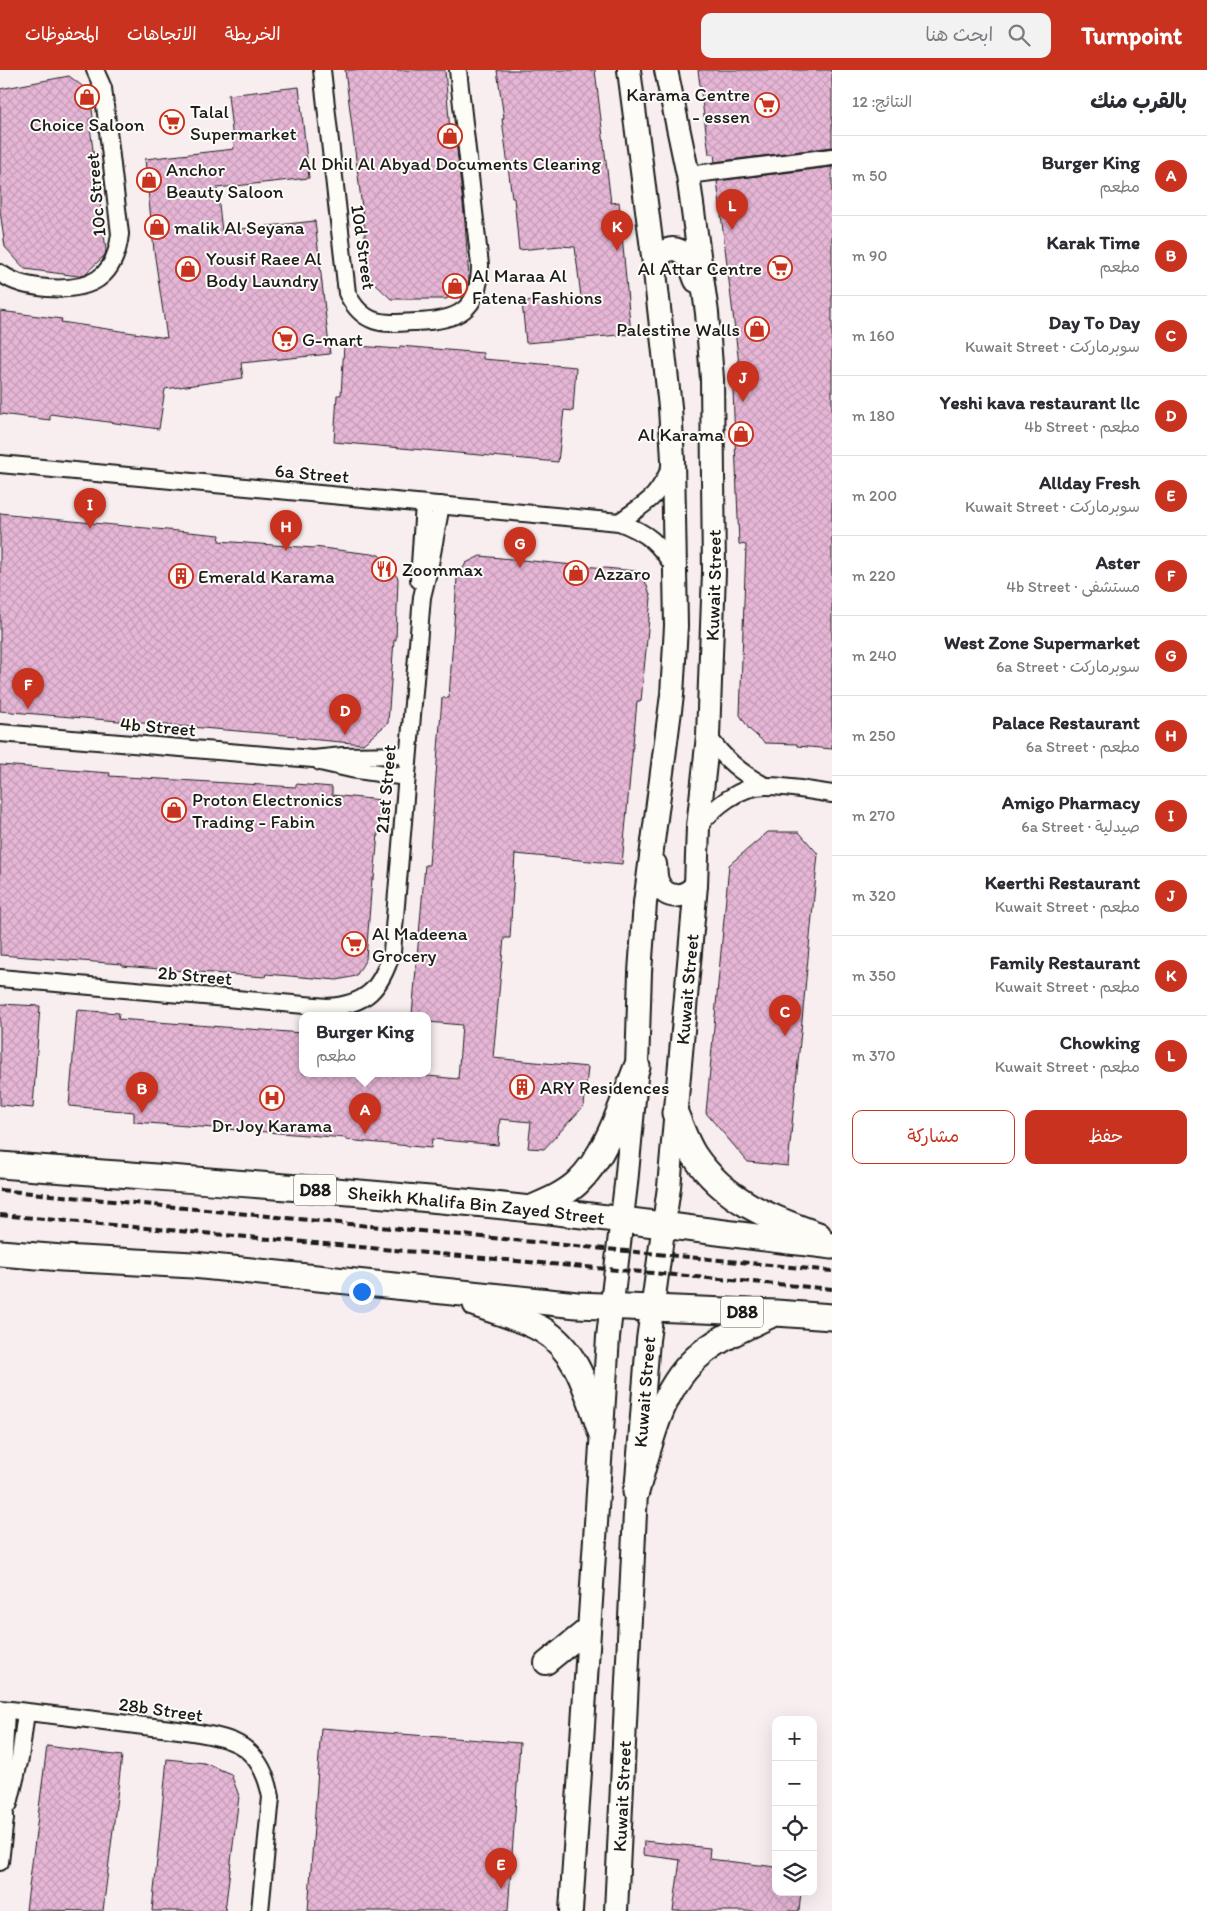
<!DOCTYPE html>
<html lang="ar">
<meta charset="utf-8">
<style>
:root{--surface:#fff;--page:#f2f2f3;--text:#2b2b33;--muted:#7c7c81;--line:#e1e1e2;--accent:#c8321e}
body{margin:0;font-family:Itim,"Playpen Sans Arabic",sans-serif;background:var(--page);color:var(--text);direction:rtl}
.controls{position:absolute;right:15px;bottom:15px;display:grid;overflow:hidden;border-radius:10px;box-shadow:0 5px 20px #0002}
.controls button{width:45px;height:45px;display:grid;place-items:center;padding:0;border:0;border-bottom:1px solid var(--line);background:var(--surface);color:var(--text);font:25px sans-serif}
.you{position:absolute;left:361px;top:1221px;width:18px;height:18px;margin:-12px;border:4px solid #fff;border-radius:50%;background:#1a73e8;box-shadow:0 0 0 8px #1a73e833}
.badge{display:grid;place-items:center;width:32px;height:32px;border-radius:50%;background:var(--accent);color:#fff;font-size:16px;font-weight:700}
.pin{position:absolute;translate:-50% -41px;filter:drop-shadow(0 1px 2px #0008)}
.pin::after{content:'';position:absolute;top:26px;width:18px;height:15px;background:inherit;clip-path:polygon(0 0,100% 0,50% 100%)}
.popup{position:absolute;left:299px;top:942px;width:132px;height:65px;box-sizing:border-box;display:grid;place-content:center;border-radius:10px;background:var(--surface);filter:drop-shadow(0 1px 4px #0005);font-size:16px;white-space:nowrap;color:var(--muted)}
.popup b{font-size:19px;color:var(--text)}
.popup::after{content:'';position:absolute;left:50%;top:100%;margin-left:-10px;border:10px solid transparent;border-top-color:var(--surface)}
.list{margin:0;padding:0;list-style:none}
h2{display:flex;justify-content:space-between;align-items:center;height:65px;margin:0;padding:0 20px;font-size:21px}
h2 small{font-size:16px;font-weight:400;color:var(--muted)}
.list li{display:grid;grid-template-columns:32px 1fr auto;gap:15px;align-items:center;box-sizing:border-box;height:80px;padding:0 20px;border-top:1px solid var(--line)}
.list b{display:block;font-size:19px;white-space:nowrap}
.list p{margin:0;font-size:16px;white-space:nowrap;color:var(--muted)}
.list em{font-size:16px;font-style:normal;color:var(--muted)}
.actions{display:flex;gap:10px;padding:15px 20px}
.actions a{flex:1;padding:11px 0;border:1px solid var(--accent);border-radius:10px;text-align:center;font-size:18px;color:var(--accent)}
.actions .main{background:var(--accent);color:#fff}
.icon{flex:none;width:28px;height:28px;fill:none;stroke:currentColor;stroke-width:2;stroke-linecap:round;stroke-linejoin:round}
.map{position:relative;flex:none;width:832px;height:1841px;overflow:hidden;direction:ltr}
header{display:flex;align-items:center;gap:30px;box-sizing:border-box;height:70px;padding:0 25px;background:var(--accent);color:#fff}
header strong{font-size:24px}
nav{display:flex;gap:28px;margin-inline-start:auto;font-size:18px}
.search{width:350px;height:45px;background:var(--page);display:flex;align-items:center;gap:12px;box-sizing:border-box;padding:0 18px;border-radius:10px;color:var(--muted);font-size:19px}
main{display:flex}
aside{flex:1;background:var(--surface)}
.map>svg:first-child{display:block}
.building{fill:url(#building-cross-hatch);stroke:#1c1c1c}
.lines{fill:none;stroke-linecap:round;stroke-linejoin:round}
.street-casing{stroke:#1c1c1c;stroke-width:20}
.secondary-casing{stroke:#1c1c1c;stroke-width:26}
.primary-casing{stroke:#1c1c1c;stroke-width:29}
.street{stroke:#fdfcf7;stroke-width:16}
.secondary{stroke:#fdfcf7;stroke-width:22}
.primary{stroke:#fdfcf7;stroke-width:25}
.rail{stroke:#1c1c1c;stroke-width:4;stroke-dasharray:8 4;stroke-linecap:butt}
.labels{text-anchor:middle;stroke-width:4;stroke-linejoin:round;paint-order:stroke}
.shield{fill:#fdfcf7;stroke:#605f5e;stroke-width:1}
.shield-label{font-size:18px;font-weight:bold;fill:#1c1c1c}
.poi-label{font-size:19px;fill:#1c1c1c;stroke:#fdfcf7;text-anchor:start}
.street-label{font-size:19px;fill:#1c1c1c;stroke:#fdfcf7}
</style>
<header>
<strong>Turnpoint</strong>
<div class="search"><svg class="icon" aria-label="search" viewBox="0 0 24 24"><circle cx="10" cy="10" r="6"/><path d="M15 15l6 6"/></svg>ابحث هنا</div>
<nav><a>الخريطة</a><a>الاتجاهات</a><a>المحفوظات</a></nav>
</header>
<main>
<aside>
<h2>بالقرب منك<small>النتائج: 12</small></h2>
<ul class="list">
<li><span class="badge">A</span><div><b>Burger King</b><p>مطعم</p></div><em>50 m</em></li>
<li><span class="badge">B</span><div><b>Karak Time</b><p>مطعم</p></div><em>90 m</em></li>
<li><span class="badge">C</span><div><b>Day To Day</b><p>سوبرماركت · Kuwait Street</p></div><em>160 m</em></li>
<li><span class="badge">D</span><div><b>Yeshi kava restaurant llc</b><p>مطعم · 4b Street</p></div><em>180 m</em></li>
<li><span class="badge">E</span><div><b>Allday Fresh</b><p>سوبرماركت · Kuwait Street</p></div><em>200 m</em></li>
<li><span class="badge">F</span><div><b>Aster</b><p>مستشفى · 4b Street</p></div><em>220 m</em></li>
<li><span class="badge">G</span><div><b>West Zone Supermarket</b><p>سوبرماركت · 6a Street</p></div><em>240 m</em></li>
<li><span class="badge">H</span><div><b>Palace Restaurant</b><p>مطعم · 6a Street</p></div><em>250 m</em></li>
<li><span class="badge">I</span><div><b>Amigo Pharmacy</b><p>صيدلية · 6a Street</p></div><em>270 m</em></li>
<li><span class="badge">J</span><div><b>Keerthi Restaurant</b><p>مطعم · Kuwait Street</p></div><em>320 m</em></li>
<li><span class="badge">K</span><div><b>Family Restaurant</b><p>مطعم · Kuwait Street</p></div><em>350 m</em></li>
<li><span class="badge">L</span><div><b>Chowking</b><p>مطعم · Kuwait Street</p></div><em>370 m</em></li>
</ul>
<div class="actions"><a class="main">حفظ</a><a>مشاركة</a></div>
</aside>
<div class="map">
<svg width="832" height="1841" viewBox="0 0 832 1841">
<defs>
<pattern id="building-cross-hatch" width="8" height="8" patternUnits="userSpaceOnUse" patternTransform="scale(1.25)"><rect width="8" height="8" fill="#e6b6d6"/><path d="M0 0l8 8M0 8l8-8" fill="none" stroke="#c59cb7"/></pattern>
</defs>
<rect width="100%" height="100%" fill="#f8eef0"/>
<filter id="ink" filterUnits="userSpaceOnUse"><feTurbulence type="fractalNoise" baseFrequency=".02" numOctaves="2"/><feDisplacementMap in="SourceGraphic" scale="10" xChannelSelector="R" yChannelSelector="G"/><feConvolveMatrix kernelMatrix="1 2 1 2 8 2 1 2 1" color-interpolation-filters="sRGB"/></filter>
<g filter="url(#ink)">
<g class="building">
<path d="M345,0H445L450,61H455L465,153L469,209L467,217L446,229H391L368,207L364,154Z"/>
<path d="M497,0H595L611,133L619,132L631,264L526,273L522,232L581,227L575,177L560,176L519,180L514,128H512L502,49L504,48Z"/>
<path d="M698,0H832V77L715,92L714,84H709Z"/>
<path d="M69,6L90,22L93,48L89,49L106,180L105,185L85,204L78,206L25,199L5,177L0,141V19Z"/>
<path d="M299,17L309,108L217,118L222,161L315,151L330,284L241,293L243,308L165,319L159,359L50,344V350L0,344V241L62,249L61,252L167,268L154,181L145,89L234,79L228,25Z"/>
<path d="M832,97V679L797,676V674L765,673L749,659L740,645L746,475L739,474L733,320L742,319L717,111Z"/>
<path d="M344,275L399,279L400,276L483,283V289L576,297L573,341L564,340L558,392L334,372L337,325H341Z"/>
<path d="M0,443L19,445V446L220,465L219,471L314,478V477L379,485L398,508L396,570H394L388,653L363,674L297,668V666L0,641Z"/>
<path d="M480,486L636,501L646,513L651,528L641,631H637L622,794L515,784L510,868H504L493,988L588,997L584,1036L544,1079L528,1078L531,1052L500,1049L498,1075L432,1069L431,1078L346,1070V1068L134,1052V1042L69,1036L77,940L119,943L118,949L302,963V1003H398L458,1009L462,955L428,952V945H412L425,795H429L442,628H449L457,508L466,493Z"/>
<path d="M0,695L110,703L109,706L296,717V714L332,717V725L381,730L374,809H372L366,889L356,906L337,910L266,904L265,907L185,901L122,896V894L0,885Z"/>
<path d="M768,762H799L818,784L788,1096L748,1092L706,1043L729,795Z"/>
<path d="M0,934L40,936L33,1038L0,1035Z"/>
<path d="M321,1658L520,1673L508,1841H308Z"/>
<path d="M47,1676L122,1686L103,1841L26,1840Z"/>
<path d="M167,1689L204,1693L231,1704L239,1726L225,1841H152Z"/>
<path d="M644,1771L710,1778L709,1789L776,1797V1822H801L799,1841H673L680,1790L643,1785Z"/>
</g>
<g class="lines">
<defs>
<g id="street">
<path d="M322,0L347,223C363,256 383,254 415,252C457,251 480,241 480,195L458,0"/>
<path d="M688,105L832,87"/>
<path d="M0,203C16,214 29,216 47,218C90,221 115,209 120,164L103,18L95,0"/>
<path d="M0,394L619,452C648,463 659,473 675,499"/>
<path d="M619,452C649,431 657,429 672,394"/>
<path d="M419,510L424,434"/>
<path d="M0,663L313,689L343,686L407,685"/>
<path d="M708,666C724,689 741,703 765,716"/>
<path d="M320,692L351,699L406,707"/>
<path d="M698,757C714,737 739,716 766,716C788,716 811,721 832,724"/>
<path d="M0,908L327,937C367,935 381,918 392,882L422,527L430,494L441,435"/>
<path d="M0,1639C48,1644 96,1650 144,1656C169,1659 217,1663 238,1674C258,1685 267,1705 271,1727L260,1841"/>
<path d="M9,1734L20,1688L26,1642"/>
<path d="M0,1792L5,1748L3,1706L6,1640"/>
</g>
<g id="secondary">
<path d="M655,202C657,195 658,187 663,183C671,176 682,179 687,188C691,195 693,204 696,211"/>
<path d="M655,794C656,800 655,807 658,813C666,831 685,828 696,815"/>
<path d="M546,1593L589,1558"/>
<path d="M571,1841L608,1267L626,1114L637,997L640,902L645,833L672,625L676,556L673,390L670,337L655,202L629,0"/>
<path id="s1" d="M616,1841L636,1422L648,1270L669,1117L696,815L698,757L708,666L714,502L712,309L707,243L688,105L666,0"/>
</g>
<g id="primary">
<path d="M675,1043C681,1057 686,1073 694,1085C725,1131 768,1147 818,1165"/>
<path id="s2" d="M0,1095C151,1107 302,1117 452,1131C579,1142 705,1162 832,1176"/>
<path d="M530,1139C546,1132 564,1125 577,1113C607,1085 622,1034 637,997"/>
<path d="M0,1183L62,1188L193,1195L577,1235L776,1243L832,1247"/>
<path d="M476,1234C498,1242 521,1248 541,1259C578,1280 588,1324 601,1362"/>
<path d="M636,1422C650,1373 660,1317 702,1283C723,1266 748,1256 772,1244"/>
</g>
</defs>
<use href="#street" class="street-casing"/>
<use href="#secondary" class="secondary-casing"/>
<use href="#primary" class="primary-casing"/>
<use href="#street" class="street"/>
<use href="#secondary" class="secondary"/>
<use href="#primary" class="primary"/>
<g class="rail">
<path d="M0,1120L832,1201"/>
<path d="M0,1145L832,1219"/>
</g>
</g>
</g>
<defs>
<symbol id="shop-ring" viewBox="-11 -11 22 22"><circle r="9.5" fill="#fdfcf7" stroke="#c8321e" stroke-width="1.5"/><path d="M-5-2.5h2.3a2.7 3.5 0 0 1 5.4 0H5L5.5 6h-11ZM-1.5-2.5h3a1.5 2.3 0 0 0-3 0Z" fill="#c8321e"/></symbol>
<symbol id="supermarket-ring" viewBox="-11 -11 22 22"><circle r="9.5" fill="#fdfcf7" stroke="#c8321e" stroke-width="1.5"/><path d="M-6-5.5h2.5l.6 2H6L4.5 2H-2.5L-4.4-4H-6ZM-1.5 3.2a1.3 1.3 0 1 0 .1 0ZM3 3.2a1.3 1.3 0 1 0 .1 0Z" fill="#c8321e"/></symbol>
<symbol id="restaurant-ring" viewBox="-11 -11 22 22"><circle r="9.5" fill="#fdfcf7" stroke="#c8321e" stroke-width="1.5"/><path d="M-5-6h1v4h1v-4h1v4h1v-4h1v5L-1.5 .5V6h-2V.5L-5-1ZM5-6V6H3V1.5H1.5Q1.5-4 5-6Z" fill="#c8321e"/></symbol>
<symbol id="building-ring" viewBox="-11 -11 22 22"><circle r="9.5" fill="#fdfcf7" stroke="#c8321e" stroke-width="1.5"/><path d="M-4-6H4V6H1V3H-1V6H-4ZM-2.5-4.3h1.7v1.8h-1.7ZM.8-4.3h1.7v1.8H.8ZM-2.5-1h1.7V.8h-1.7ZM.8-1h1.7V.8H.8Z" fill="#c8321e"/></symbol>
<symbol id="hospital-ring" viewBox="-11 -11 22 22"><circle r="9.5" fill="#fdfcf7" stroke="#c8321e" stroke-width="1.5"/><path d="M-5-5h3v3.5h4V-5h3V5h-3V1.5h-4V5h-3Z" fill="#c8321e"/></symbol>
</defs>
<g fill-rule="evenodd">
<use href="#shop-ring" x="73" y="13" width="28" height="28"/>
<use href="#supermarket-ring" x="753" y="21" width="28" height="28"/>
<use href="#supermarket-ring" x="158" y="38" width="28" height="28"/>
<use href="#shop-ring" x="436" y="52" width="28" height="28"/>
<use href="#shop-ring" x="135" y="96" width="28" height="28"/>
<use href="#shop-ring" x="143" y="143" width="28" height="28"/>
<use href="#supermarket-ring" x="766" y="184" width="28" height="28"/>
<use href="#shop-ring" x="174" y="185" width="28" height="28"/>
<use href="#shop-ring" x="441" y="202" width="28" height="28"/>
<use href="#shop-ring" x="743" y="245" width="28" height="28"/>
<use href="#supermarket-ring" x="271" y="255" width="28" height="28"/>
<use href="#shop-ring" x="727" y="350" width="28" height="28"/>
<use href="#restaurant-ring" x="370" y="485" width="28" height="28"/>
<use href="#shop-ring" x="562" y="489" width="28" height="28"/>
<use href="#building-ring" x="167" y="492" width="28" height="28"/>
<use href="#shop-ring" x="160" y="726" width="28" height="28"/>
<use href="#supermarket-ring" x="340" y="860" width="28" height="28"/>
<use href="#building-ring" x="508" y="1003" width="28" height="28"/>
<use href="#hospital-ring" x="258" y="1014" width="28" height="28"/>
</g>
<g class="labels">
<g class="shield">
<rect x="294" y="1104.5" width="42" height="31" rx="4"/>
<rect x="721" y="1226.5" width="42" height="31" rx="4"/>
</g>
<g class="shield-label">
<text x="315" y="1126">D88</text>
<text x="742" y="1248">D88</text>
</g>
<g class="poi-label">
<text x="750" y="31" text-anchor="end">Karama Centre<tspan x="750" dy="22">- essen</tspan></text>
<text x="190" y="48">Talal<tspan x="190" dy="22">Supermarket</tspan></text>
<text x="87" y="61" text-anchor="middle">Choice Saloon</text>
<text x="450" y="100" text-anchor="middle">Al Dhil Al Abyad Documents Clearing</text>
<text x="166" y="106">Anchor<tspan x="166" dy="22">Beauty Saloon</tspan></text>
<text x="174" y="164">malik Al Seyana</text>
<text x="206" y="195">Yousif Raee Al<tspan x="206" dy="22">Body Laundry</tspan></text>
<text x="762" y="205" text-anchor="end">Al Attar Centre</text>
<text x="472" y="212">Al Maraa Al<tspan x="472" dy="22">Fatena Fashions</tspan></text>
<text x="740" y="266" text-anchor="end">Palestine Walls</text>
<text x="302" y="276">G-mart</text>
<text x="724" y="371" text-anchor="end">Al Karama</text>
<text x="402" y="506">Zoommax</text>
<text x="594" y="510">Azzaro</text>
<text x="198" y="513">Emerald Karama</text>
<text x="192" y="736">Proton Electronics<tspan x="192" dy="22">Trading - Fabin</tspan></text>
<text x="372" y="870">Al Madeena<tspan x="372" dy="22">Grocery</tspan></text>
<text x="540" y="1024">ARY Residences</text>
<text x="272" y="1062" text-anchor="middle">Dr Joy Karama</text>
</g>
<g class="street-label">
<text transform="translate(95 125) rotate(-95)" y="7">10c Street</text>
<text transform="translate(364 177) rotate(82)" y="7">10d Street</text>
<text transform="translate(312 403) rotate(5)" y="7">6a Street</text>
<text dy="7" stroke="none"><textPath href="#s1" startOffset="1330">Kuwait Street</textPath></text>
<text transform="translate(158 656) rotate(5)" y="7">4b Street</text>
<text transform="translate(385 719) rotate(-85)" y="7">21st Street</text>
<text transform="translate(195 905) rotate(5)" y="7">2b Street</text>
<text dy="7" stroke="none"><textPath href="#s1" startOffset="925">Kuwait Street</textPath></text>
<text dy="7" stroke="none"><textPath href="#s2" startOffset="478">Sheikh Khalifa Bin Zayed Street</textPath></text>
<text dy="7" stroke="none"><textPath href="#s1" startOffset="520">Kuwait Street</textPath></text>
<text transform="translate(161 1639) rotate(8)" y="7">28b Street</text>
<text dy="7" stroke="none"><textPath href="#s1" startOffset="115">Kuwait Street</textPath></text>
</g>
</g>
</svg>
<div class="controls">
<button>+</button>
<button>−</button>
<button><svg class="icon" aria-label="locate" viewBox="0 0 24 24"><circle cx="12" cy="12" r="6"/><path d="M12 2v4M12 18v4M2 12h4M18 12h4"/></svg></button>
<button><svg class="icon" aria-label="layers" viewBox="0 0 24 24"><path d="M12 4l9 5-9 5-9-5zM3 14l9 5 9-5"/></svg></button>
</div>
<div class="you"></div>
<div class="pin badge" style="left:365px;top:1064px">A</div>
<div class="popup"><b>Burger King</b>مطعم</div>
<div class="pin badge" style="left:142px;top:1043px">B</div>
<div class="pin badge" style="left:785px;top:966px">C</div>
<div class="pin badge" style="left:345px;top:665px">D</div>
<div class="pin badge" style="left:501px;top:1819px">E</div>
<div class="pin badge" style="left:28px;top:639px">F</div>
<div class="pin badge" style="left:520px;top:498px">G</div>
<div class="pin badge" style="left:286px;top:481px">H</div>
<div class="pin badge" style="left:90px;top:459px">I</div>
<div class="pin badge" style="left:743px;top:332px">J</div>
<div class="pin badge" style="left:617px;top:181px">K</div>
<div class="pin badge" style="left:732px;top:160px">L</div>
</div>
</main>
